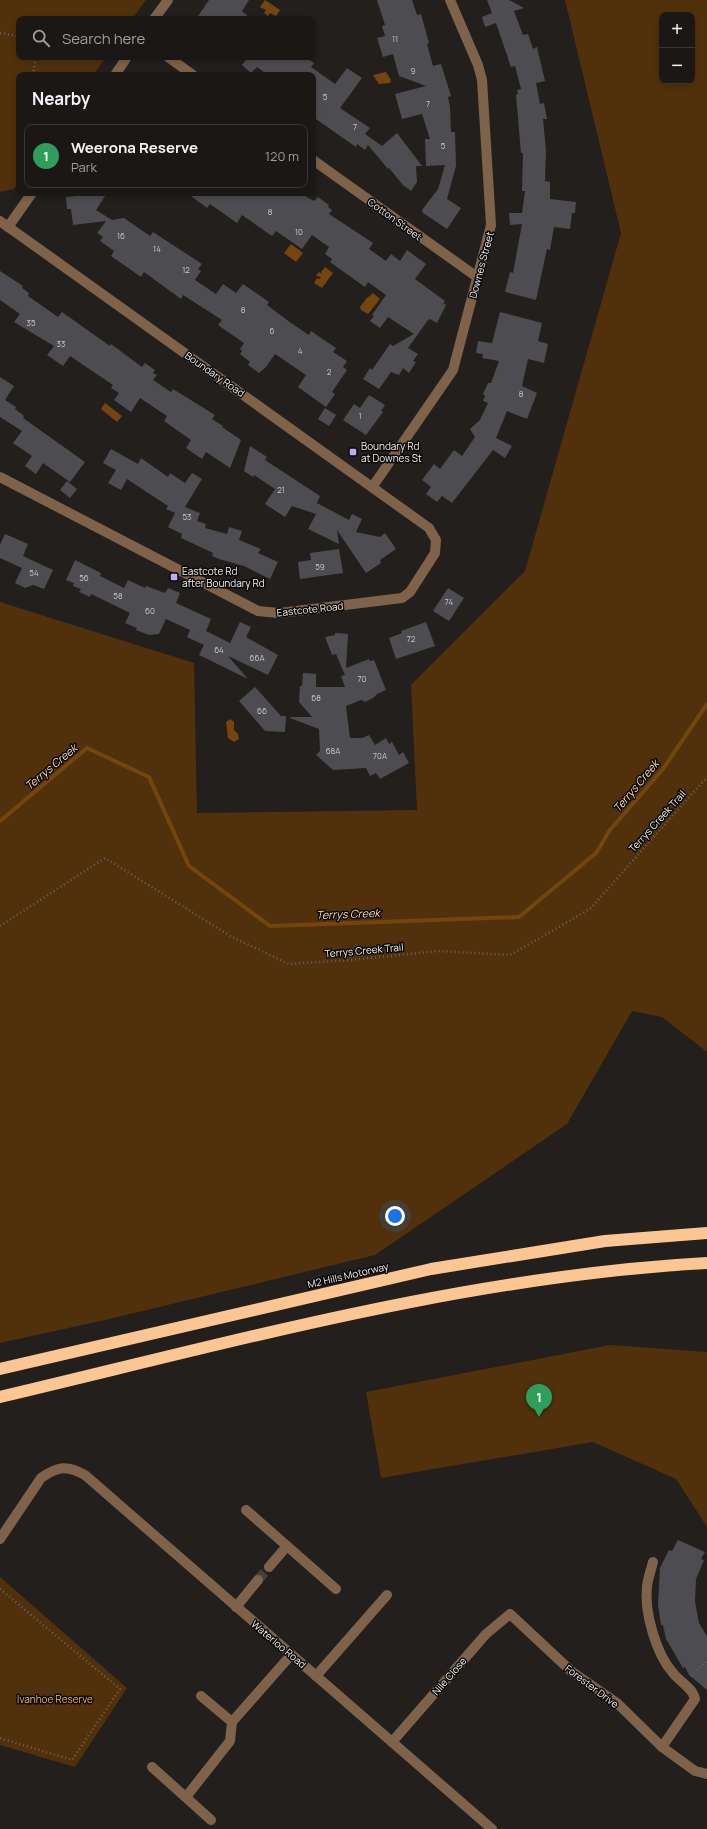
<!DOCTYPE html>
<meta charset="utf-8">
<style>
:root{--surface:#1a1715;--page:#272422;--text:#f1f3f6;--muted:#9f9fa0;--line:#383634;--accent:#bbaaf6}
body{margin:0;font-family:Manrope,sans-serif;background:var(--page);color:var(--text)}
.controls{position:absolute;right:12px;top:12px;display:grid;overflow:hidden;border-radius:8px;box-shadow:0 2px 6px #0003}
.controls button{width:36px;height:36px;display:grid;place-items:center;padding:0;border:0;border-bottom:1px solid var(--line);background:var(--surface);color:var(--text);font:20px sans-serif}
.you{position:absolute;left:395px;top:1216px;width:14px;height:14px;margin:-10px;border:3px solid #fff;border-radius:50%;background:#1a73e8;box-shadow:0 0 0 6px #1a73e833}
.badge{display:grid;place-items:center;width:26px;height:26px;border-radius:50%;background:var(--accent);color:#fff;font-size:13px;font-weight:700}
.pin{position:absolute;translate:-50% -33px;filter:drop-shadow(0 1px 2px #0008)}
.pin::after{content:'';position:absolute;top:21px;width:14px;height:12px;background:inherit;clip-path:polygon(0 0,100% 0,50% 100%)}
.list{margin:0;padding:0;list-style:none}
h2{display:flex;justify-content:space-between;align-items:center;height:52px;margin:0;padding:0 16px;font-size:17px}
h2 small{font-size:13px;font-weight:400;color:var(--muted)}
.list li{display:grid;grid-template-columns:26px 1fr auto;gap:12px;align-items:center;box-sizing:border-box;height:64px;margin:0 8px 8px;padding:0 8px;border:1px solid var(--line);border-radius:8px}
.list b{display:block;font-size:15px;white-space:nowrap}
.list p{margin:0;font-size:13px;white-space:nowrap;color:var(--muted)}
.list em{font-size:13px;font-style:normal;color:var(--muted)}
.icon{flex:none;width:22px;height:22px;fill:none;stroke:currentColor;stroke-width:2;stroke-linecap:round;stroke-linejoin:round}
.map{position:relative;flex:none;width:707px;height:1829px;overflow:hidden}
.search{position:absolute;background:var(--surface);box-shadow:0 2px 6px #0003;left:16px;top:16px;width:300px;height:44px;display:flex;align-items:center;gap:10px;box-sizing:border-box;padding:0 14px;border-radius:8px;color:var(--muted);font-size:15px}
.panel{position:absolute;background:var(--surface);box-shadow:0 2px 6px #0003;left:16px;top:72px;width:300px;height:124px;border-radius:8px}
.map>svg:first-child{display:block}
.green{fill:#51310b;fill-rule:evenodd}
.water{fill:#74460e}
.lines{fill:none;stroke-linecap:round;stroke-linejoin:round}
.stream{stroke:#74460e;stroke-width:4}
.building{fill:#4d4c50}
.minor-tunnel{stroke:#423f3c;stroke-width:10;stroke-dasharray:10 5;stroke-linecap:butt}
.path{stroke:#666360;stroke-width:2.5;stroke-dasharray:1 3;stroke-linecap:butt}
.minor{stroke:#7e634a;stroke-width:10}
.highway{stroke:#fcc692;stroke-width:12}
.poi-dot{fill:#bbaaf6;stroke:#0a0908;stroke-width:1.5}
.labels{text-anchor:middle;stroke-width:3;stroke-linejoin:round;paint-order:stroke}
.number-label{font-size:8px;fill:#cac8c7}
.street-label{font-size:10px;fill:#f4f2ef;stroke:#0a0908}
.poi-label{font-size:10px;fill:#f4f2ef;stroke:#0a0908;text-anchor:start}
.park-label{font-size:10px;fill:#f7b470;stroke:#0a0908}
.water-label{font-size:11px;font-style:italic;fill:#ffdcbc;stroke:#0a0908}
</style>
<div class="map">
<svg width="707" height="1829" viewBox="0 0 707 1829">
<rect width="100%" height="100%" fill="#221f1c"/>
<g class="green">
<path d="M0,0H146L132,19H19V57H106L93,75H19V181L14,189L0,192Z"/>
<path d="M565,0H707V1052L662,1017L632,1011L567,1124L375,1255L105,1320L0,1343V602L194,663L197,813L417,810L411,685L525,571L621,233ZM662,15H692V81H662Z"/>
<path d="M610,1345L707,1352V1527L676,1479L593,1442L381,1478L366,1392Z"/>
<path d="M0,1577L127,1688L75,1767L0,1745Z"/>
</g>
<g class="water">
<path d="M265,0L280,10L276,16L270,13L268,16L264,13L266,10L260,7Z"/>
<path d="M386,72L391,80L390,83L379,84L373,75Z"/>
<path d="M291,244L303,253L296,262L284,253Z"/>
<path d="M325,267L333,273L322,288L314,283L317,278L319,279L321,277L316,276L319,272L322,274L321,272Z"/>
<path d="M373,293L380,299L368,314L361,310L360,307L366,299Z"/>
<path d="M105,403L122,416L117,422L101,409Z"/>
<path d="M230,719L234,722V730L238,734L239,739L234,742L228,738L226,722Z"/>
</g>
<g class="lines">
<path class="stream" d="M0,821L87,748L149,777L189,866L270,926L519,917L596,853L610,830L663,769L707,704"/>
</g>
<g class="building">
<path d="M209,0H249L242,11L251,19H196Z"/>
<path d="M377,0H412L417,15L421,14L429,43L427,44L433,66L441,64L451,96L448,97L450,107L451,132H455L456,166L447,199L461,208L447,229L423,213L422,210L438,189L445,165L426,166L425,139H430L422,114L402,119L395,94L426,86L399,76L393,54L383,57L377,38L385,36L382,26L385,25Z"/>
<path d="M487,0H509L524,8L514,11L523,35L528,34L533,49L537,47L545,81L536,83L540,104L544,103L547,119H543L546,151L545,181L550,182V199L576,202L575,213H572L570,229L554,227L550,250L547,249L536,300L505,292L510,272L513,273L522,224L510,225L509,213H522L525,191H522L523,153H521L516,95L518,94L517,90L521,89L515,66L511,67L496,23L485,27L482,17L492,13Z"/>
<path d="M243,57H305L314,63L311,67L335,84L347,68L362,78L340,108L370,128L365,134L382,146L397,133L422,166H416L417,182L411,191L403,185L389,168L388,169L368,145L365,150L357,144L356,147L313,117V75H268L257,67L251,73L242,65L246,60Z"/>
<path d="M107,193L96,210L112,220L124,218L150,236L153,232L202,264L198,269L201,271L195,280L216,294L223,284L236,293L243,284L269,302L267,305L291,323L309,335L311,331L336,348L333,352L347,361L343,367L347,370L332,392L335,394L326,407L298,387L306,375L275,354L266,367L259,373L248,365L250,362L240,354L242,351L240,349L244,343L218,325L222,320L183,295L181,299L144,272L141,277L111,256L114,251L100,241L103,237L97,233L106,221L73,225L71,209H67L66,197Z"/>
<path d="M187,193H300L314,201L318,197L329,205L328,207L332,210L329,214L373,243L369,249L386,261L391,254L400,261L407,250L426,264L415,279L445,301L443,303L446,305L437,323L430,319L428,320L408,348L418,354L413,361L416,362L409,373L403,368L399,375L391,372L379,389L363,379L370,368L372,370L390,344L393,346L414,334L388,317L380,328L370,321L374,316L372,315L386,295L368,282L365,287L330,262L332,259L325,254L329,247L312,235L302,249L276,231L272,236L242,215L237,223L210,204L207,208Z"/>
<path d="M0,271L23,286L22,288L29,293L28,296L58,317L62,312L110,346L111,344L142,367L145,363L155,370L153,373L157,375L153,380L171,392L173,389L215,415L212,419L223,426L222,427L241,440L230,468L206,452L202,459L186,448L191,440L164,421L167,416L140,398L131,412L114,400L119,393L111,388L113,385L70,356L63,366L47,355L54,346L14,322L20,314L0,300Z"/>
<path d="M500,312L542,323L538,341L548,344L544,363L528,359L522,386L537,393L527,419L507,411L496,438L512,446L505,458L493,450L452,503L442,496L437,502L426,494L431,487L422,480L434,464L440,469L454,450L462,456L475,437L470,429L480,420L488,403L483,401L485,396L483,394L488,383H491L499,361L482,358L483,354L476,353L478,341L492,343Z"/>
<path d="M0,377L14,386L5,400L16,407L15,409L24,416L23,418L85,462L70,482L43,463L36,474L25,466L32,456L13,443L22,431L0,417Z"/>
<path d="M369,395L385,405L381,411L383,412L366,435L343,420L354,404L360,408Z"/>
<path d="M325,408L336,415L329,426L318,419Z"/>
<path d="M250,446L267,457L265,460L320,496L317,503L349,520L352,514L362,519L356,532L380,537L385,533L396,549L380,560L381,563L366,573L337,530L339,544L308,529L316,514L292,506L285,517L265,504L275,489L254,475L253,477L244,471Z"/>
<path d="M111,449L138,464L141,458L168,477L170,473L185,483L192,473L202,479L185,507L200,513L197,521L206,524L205,528L227,534L229,527L242,531L239,540L261,549L258,553L278,562L270,579L244,566L219,559L212,556L213,553L181,538L182,534L168,527L175,513L166,509L168,506L127,479L121,490L108,483L116,470L103,463Z"/>
<path d="M67,481L77,489L70,498L60,490Z"/>
<path d="M5,534L28,544L23,556L53,570L44,589L33,585L25,588L15,583L22,568L0,558V545Z"/>
<path d="M339,549L343,573L300,579L298,562L311,560L310,553Z"/>
<path d="M75,560L101,573L100,576L124,588L128,580L145,588L146,586L165,593L168,588L180,593L176,603L211,619L206,631L230,643L240,622L251,627L246,637L278,655L268,675L228,656L248,679L199,655L204,645L187,637L190,630L166,619L159,634L149,635L136,630L137,628L125,623L130,613L91,594L90,597L79,592L81,589L73,586L74,583L66,580Z"/>
<path d="M448,588L464,598L449,621L433,611Z"/>
<path d="M426,622L435,646L396,659L389,638L402,633L401,631Z"/>
<path d="M335,633L348,634L346,668L369,659L370,661L374,660L386,690L377,694L373,698L365,702L361,700L346,706L350,738H362L369,735L375,745L386,738L389,744L392,742L399,755L403,752L409,763L380,779L376,773L370,776L366,768L333,770L316,755L320,751L319,729L290,718L291,717H312L299,702L300,686H302L303,673L316,674V687H345L341,676L345,675L336,654L332,655L325,637L335,635Z"/>
<path d="M255,687L281,716H286L285,732L265,731L239,701Z"/>
<path d="M678,1540L705,1552L701,1559L704,1560L696,1579L695,1602L699,1623L707,1636V1690L689,1675L685,1667L683,1668L666,1639L663,1625H661L658,1605L660,1568L669,1550L672,1551Z"/>
</g>
<g class="lines">
<path class="minor-tunnel" d="M258,1580L269,1567"/>
<g class="path">
<path d="M0,33L19,36"/>
<path d="M33,75L36,57"/>
<path d="M0,926L105,858L232,937L289,964L351,960L438,951L510,955L590,909L707,777"/>
<path d="M0,1589L120,1689L72,1760L0,1738"/>
<path d="M691,1676L707,1661"/>
</g>
<g class="minor">
<path d="M154,19L168,0"/>
<path d="M168,57L193,75"/>
<path d="M115,75L127,57"/>
<path d="M313,160L477,277"/>
<path d="M0,221L429,528L436,540L435,553L410,592L402,598L288,612L278,613L258,611L0,477"/>
<path d="M8,227L32,193"/>
<path d="M373,486L453,370L491,225L482,80L478,65L450,0"/>
<path d="M246,1510L336,1589"/>
<path d="M0,1539L41,1478C58,1466 67,1465 85,1475L492,1829"/>
<path d="M653,1562C651,1570 648,1578 647,1586C644,1612 656,1654 673,1673C680,1682 693,1688 695,1699L662,1747"/>
<path d="M269,1567L287,1546"/>
<path d="M236,1607L258,1580"/>
<path d="M316,1676L387,1595"/>
<path d="M201,1696L232,1722L291,1655"/>
<path d="M392,1742L486,1634L510,1614L571,1671L617,1703L662,1747L695,1771L707,1774"/>
<path d="M152,1767L211,1820"/>
<path d="M186,1797L230,1741L232,1722"/>
</g>
<g class="highway">
<path d="M0,1369L431,1269L605,1241L707,1233"/>
<path d="M0,1397C233,1342 467,1276 707,1263"/>
</g>
</g>
<g class="poi-dot">
<rect x="349" y="448" width="8" height="8" rx="2"/>
<rect x="170" y="573" width="8" height="8" rx="2"/>
</g>
<g class="labels">
<g class="number-label">
<text x="395" y="42">11</text>
<text x="413" y="74">9</text>
<text x="325" y="100">5</text>
<text x="428" y="107">7</text>
<text x="355" y="130">7</text>
<text x="443" y="149">5</text>
<text x="270" y="215">8</text>
<text x="299" y="235">10</text>
<text x="121" y="239">16</text>
<text x="157" y="252">14</text>
<text x="186" y="273">12</text>
<text x="243" y="313">8</text>
<text x="31" y="326">35</text>
<text x="272" y="334">6</text>
<text x="61" y="347">33</text>
<text x="300" y="354">4</text>
<text x="329" y="375">2</text>
<text x="521" y="397">8</text>
<text x="360" y="419">1</text>
<text x="281" y="493">21</text>
<text x="187" y="520">53</text>
<text x="320" y="570">59</text>
<text x="34" y="576">54</text>
<text x="84" y="581">56</text>
<text x="118" y="599">58</text>
<text x="449" y="605">74</text>
<text x="150" y="614">60</text>
<text x="411" y="642">72</text>
<text x="219" y="653">64</text>
<text x="257" y="661">66A</text>
<text x="362" y="682">70</text>
<text x="316" y="701">68</text>
<text x="262" y="714">66</text>
<text x="333" y="754">68A</text>
<text x="380" y="759">70A</text>
</g>
<g class="street-label">
<text transform="translate(395 219) rotate(36)" y="4">Cotton Street</text>
<text transform="translate(481 265) rotate(-75)" y="4">Downes Street</text>
<text transform="translate(215 374) rotate(35)" y="4">Boundary Road</text>
<text transform="translate(310 609) rotate(-6)" y="4">Eastcote Road</text>
<text transform="translate(657 821) rotate(-48)" y="4">Terrys Creek Trail</text>
<text transform="translate(364 950) rotate(-5)" y="4">Terrys Creek Trail</text>
<text transform="translate(348 1275) rotate(-13)" y="4">M2 Hills Motorway</text>
<text transform="translate(279 1644) rotate(40)" y="4">Waterloo Road</text>
<text transform="translate(449 1676) rotate(-49)" y="4">Nile Close</text>
<text transform="translate(592 1686) rotate(37)" y="4">Forester Drive</text>
</g>
<g class="poi-label">
<text x="361" y="450">Boundary Rd<tspan x="361" dy="12">at Downes St</tspan></text>
<text x="182" y="575">Eastcote Rd<tspan x="182" dy="12">after Boundary Rd</tspan></text>
</g>
<g class="park-label">
<text x="55" y="1703">Ivanhoe Reserve</text>
</g>
<g class="water-label">
<text transform="translate(51 767) rotate(-40)" y="4">Terrys Creek</text>
<text transform="translate(636 786) rotate(-50)" y="4">Terrys Creek</text>
<text transform="translate(348 914) rotate(-2)" y="4">Terrys Creek</text>
</g>
</g>
</svg>
<div class="controls">
<button>+</button>
<button>−</button>
</div>
<div class="you"></div>
<div class="pin badge" style="left:539px;top:1417px;background:#2e9e5b">1</div>
<div class="search"><svg class="icon" aria-label="search" viewBox="0 0 24 24"><circle cx="10" cy="10" r="6"/><path d="M15 15l6 6"/></svg>Search here</div>
<section class="panel">
<h2>Nearby<small></small></h2>
<ul class="list">
<li><span class="badge" style="background:#2e9e5b">1</span><div><b>Weerona Reserve</b><p>Park</p></div><em>120 m</em></li>
</ul>
</section>
</div>
